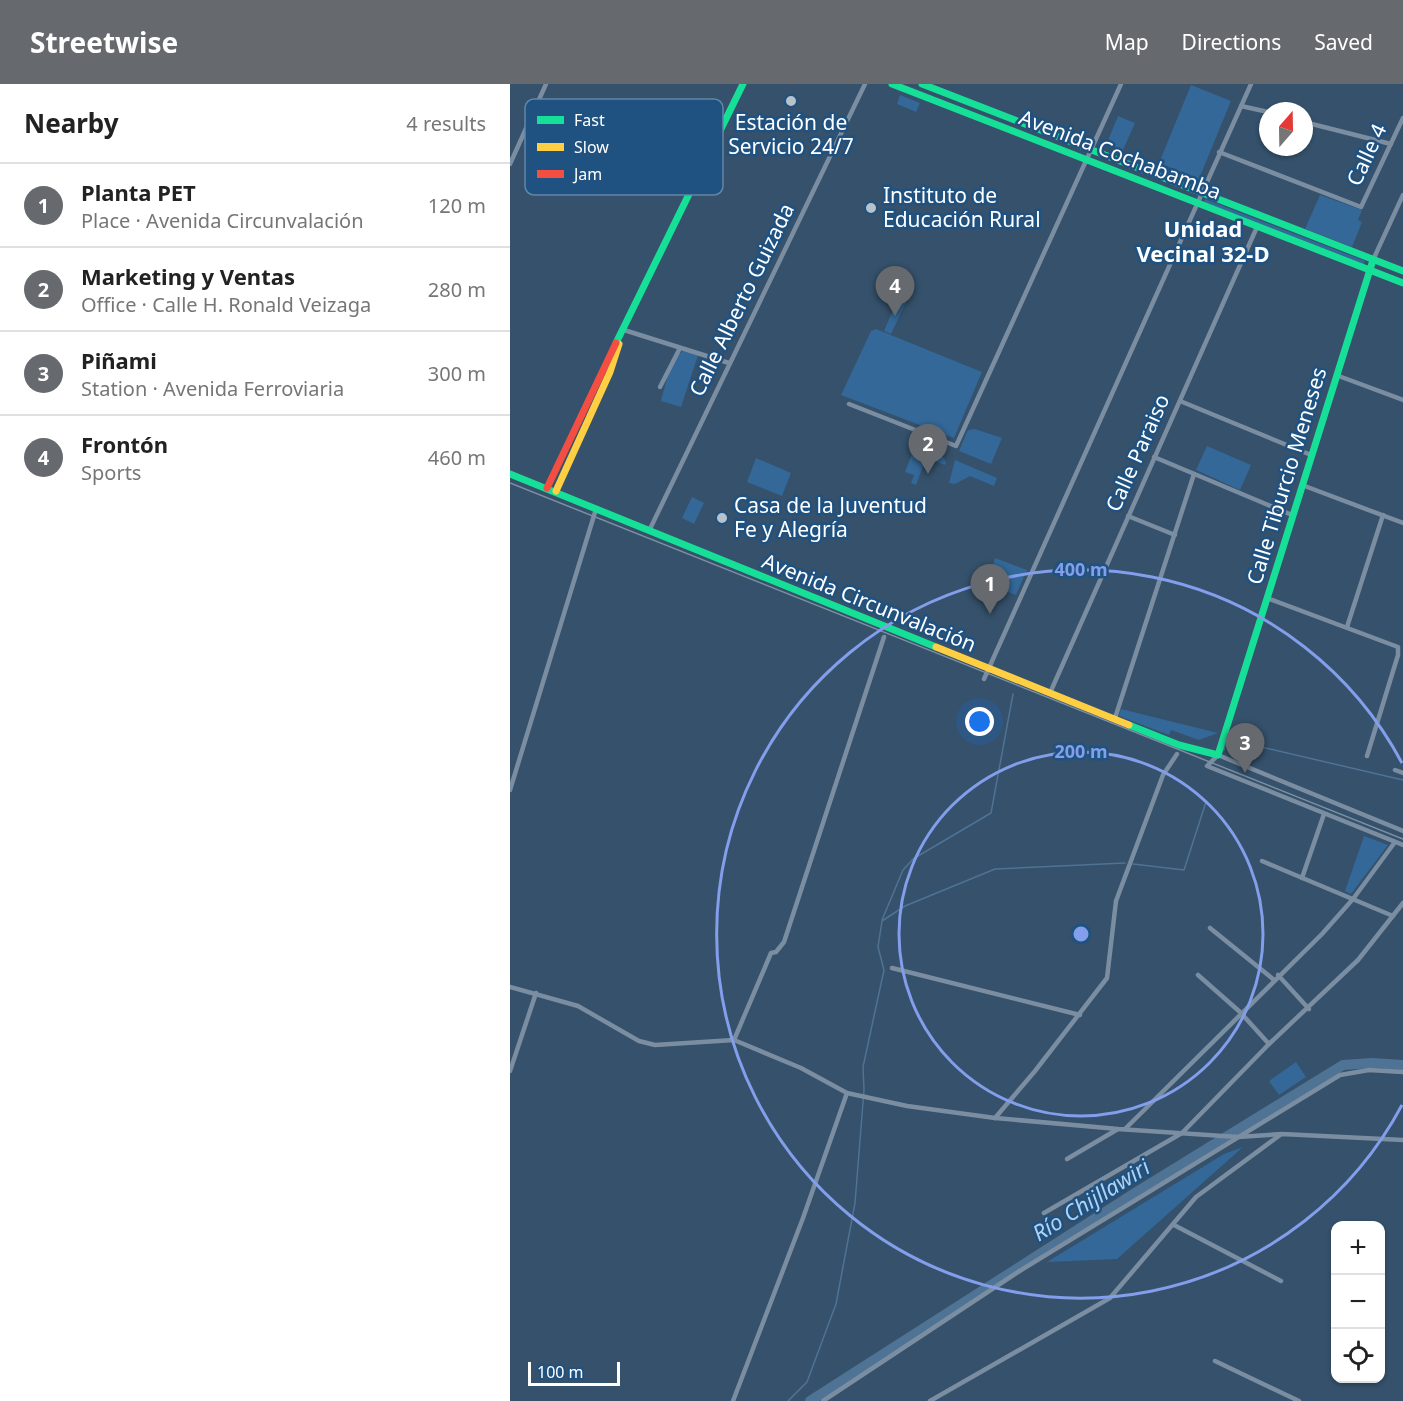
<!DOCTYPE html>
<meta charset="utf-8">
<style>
:root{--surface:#fff;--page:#f6f6f6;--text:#222;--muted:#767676;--line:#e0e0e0;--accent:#666a6e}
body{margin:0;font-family:"Noto Sans",sans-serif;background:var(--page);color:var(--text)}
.controls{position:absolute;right:18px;bottom:18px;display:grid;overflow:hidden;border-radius:12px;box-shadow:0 2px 4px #0004}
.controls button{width:54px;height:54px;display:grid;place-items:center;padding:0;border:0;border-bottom:2px solid var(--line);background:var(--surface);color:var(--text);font:30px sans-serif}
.compass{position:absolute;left:749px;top:18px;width:54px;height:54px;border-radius:50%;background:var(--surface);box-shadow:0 2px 4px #0004;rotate:20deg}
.scale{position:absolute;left:18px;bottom:15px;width:92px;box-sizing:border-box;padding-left:6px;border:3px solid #fff;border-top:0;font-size:16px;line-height:21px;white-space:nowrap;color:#fff;-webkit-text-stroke:4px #1f5281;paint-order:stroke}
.you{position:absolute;left:470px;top:638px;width:21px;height:21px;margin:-15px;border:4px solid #fff;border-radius:50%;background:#1a73e8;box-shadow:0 0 0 9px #1a73e833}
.badge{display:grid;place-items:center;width:39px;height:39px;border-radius:50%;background:var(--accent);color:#fff;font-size:20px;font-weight:700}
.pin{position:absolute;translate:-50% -50px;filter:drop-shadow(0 2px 3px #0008)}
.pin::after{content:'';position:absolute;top:32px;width:21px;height:18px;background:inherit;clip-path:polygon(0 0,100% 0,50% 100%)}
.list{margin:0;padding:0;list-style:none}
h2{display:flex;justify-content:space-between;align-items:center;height:78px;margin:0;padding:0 24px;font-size:26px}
h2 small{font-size:20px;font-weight:400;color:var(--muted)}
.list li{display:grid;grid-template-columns:39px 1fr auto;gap:18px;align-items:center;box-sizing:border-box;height:84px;padding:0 24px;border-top:2px solid var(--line)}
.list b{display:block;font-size:22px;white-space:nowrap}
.list p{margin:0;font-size:20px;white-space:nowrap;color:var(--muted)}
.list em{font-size:20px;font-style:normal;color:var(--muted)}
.icon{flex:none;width:33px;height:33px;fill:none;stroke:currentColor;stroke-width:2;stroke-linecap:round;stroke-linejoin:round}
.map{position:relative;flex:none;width:893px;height:1317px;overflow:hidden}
header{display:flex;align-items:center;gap:36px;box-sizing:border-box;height:84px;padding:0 30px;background:var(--accent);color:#fff}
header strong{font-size:28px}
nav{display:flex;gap:33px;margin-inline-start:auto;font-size:21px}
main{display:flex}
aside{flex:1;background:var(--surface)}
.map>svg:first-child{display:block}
.green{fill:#336898}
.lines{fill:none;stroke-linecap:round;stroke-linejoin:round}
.stream{stroke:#4f7395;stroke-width:1.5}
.river{stroke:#4f7395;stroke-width:10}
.street{stroke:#7b8ea1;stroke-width:4.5}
.fast{stroke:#16e098;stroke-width:7}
.slow{stroke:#ffcf43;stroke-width:7}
.jam{stroke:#f24e42;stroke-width:7}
.tram{stroke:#7c90a1;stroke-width:1.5}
.ring{fill:none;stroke:#839eea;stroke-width:3}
.poi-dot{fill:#b8c2cb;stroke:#1f5281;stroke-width:2}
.labels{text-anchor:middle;stroke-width:5;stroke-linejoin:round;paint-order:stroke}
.poi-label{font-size:21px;fill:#fff;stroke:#1f5281;text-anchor:start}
.street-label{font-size:21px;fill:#fff;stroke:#1f5281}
.neighbourhood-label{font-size:22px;font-weight:bold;fill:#fff;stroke:#1f5281}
.water-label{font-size:22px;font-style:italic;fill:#b0d2f0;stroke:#1f5281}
.key{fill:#1f5281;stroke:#6286a7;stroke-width:1.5}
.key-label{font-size:16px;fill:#fff}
.centre{fill:#839eea;stroke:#1f5281;stroke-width:3}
.ring-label{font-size:18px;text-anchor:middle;font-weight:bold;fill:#839eea;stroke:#1f5281;stroke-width:5;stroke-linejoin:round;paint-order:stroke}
</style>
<header>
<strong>Streetwise</strong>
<nav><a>Map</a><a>Directions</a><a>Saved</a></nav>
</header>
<main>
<aside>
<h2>Nearby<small>4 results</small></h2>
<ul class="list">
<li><span class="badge">1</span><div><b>Planta PET</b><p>Place · Avenida Circunvalación</p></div><em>120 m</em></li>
<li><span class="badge">2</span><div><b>Marketing y Ventas</b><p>Office · Calle H. Ronald Veizaga</p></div><em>280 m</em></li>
<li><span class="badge">3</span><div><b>Piñami</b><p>Station · Avenida Ferroviaria</p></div><em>300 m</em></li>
<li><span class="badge">4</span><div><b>Frontón</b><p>Sports</p></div><em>460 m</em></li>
</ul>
</aside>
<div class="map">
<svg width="893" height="1317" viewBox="0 0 893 1317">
<rect width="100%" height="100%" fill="#35516b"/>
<g class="green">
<path d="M681,1L721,17L689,95L649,79Z"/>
<path d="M390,11L410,19L406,28L387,20Z"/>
<path d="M608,32L625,39L613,66L597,59Z"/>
<path d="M810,111L852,126L848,136L852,138L842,163L795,145Z"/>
<path d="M695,115L855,177L854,180L694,118Z"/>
<path d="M388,214L396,218L381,250L374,247Z"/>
<path d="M366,245L472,288L444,354L331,311L361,247Z"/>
<path d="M173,267L188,271L171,323L151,317C155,303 160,275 173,267Z"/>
<path d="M465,345L492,354L481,380L449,367L458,346Z"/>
<path d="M405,362L434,374L436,379L435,381L416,374L406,401L401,399L404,391L395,388Z"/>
<path d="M697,362L741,381L730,406L686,386Z"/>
<path d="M246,374L281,389L272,412L237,398Z"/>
<path d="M445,376L487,394L484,402L460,392L445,400L439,399Z"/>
<path d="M182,413L194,419L184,440L172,434Z"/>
<path d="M485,474L517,486L506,511L478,500Z"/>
<path d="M611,625L708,649L689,656L661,646L659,651L609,632Z"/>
<path d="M854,752L878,761L841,810L835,807Z"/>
<path d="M786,978L796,993L769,1011L759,997Z"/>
<path d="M733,1063L607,1175L537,1178L714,1070Z"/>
</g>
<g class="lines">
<g class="stream">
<path d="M714,666L717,655L893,696"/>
<path d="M623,780L674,786L696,718"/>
<path d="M372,836L393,786L403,775L481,729L503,610"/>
<path d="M278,1317L297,1298L326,1220L345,1119L354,1006L353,983L374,886L368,863L372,837L395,822L485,785L615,779"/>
</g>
<path class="river" d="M300,1317L625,1109L833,981L862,979L893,981"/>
<g class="street">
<path d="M731,22L758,28"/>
<path d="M794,38L881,60"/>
<path d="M709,68L851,123L893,34"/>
<path d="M0,80L36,0"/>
<path d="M863,176L893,111"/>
<path d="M114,246L219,279"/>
<path d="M826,291L893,316"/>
<path d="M150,303L170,264"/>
<path d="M670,317L801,371"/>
<path d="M339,320L446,362L611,0"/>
<path d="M644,373L782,431"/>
<path d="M792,401L893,439"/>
<path d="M618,432L665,451"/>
<path d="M139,447L355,0"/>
<path d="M757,514L888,563V571L857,672"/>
<path d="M837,543L873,431"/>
<path d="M474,595L741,0"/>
<path d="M540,609L747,143"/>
<path d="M605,634L684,390"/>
<path d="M885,686L893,689"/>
<path d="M0,706L86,425"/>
<path d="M893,747L708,671L697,682L893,761"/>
<path d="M752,777L883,832"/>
<path d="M792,794L814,730"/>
<path d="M700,844L763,895"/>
<path d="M382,884L570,931"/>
<path d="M688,891L730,928L759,960"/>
<path d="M768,891L799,925"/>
<path d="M0,903L68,922L129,957L145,961L224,956L291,984L337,1009L397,1022L485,1034L608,1045L728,1053L772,1050L893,1056"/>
<path d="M224,956L261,869L266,868L274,858L374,553"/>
<path d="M0,987L26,909"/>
<path d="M485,1034L525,987L597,894L606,817L653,691L667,670"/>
<path d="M615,1045L812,850L843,815L885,758"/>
<path d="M557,1075L608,1045"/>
<path d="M534,1129L672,1049L759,960L848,876L893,819"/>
<path d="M664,1141L771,1197"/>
<path d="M705,1277L789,1317"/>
<path d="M223,1317L293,1134L337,1009"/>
<path d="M313,1317L508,1188L830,991L859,986L893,988"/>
<path d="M420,1317L600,1214L686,1113L770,1051"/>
</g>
<g class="fast">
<path d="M382,0L893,199"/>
<path d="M412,0L893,187"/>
<path d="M106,259L233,0"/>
<path d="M0,390L426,563"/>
<path d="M619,641L669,661L708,671L863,176"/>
</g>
<g class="slow">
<path d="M46,407L100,288L109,260"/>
<path d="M426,563L619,641"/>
</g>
<path class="jam" d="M37,404L106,259"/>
<path class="tram" d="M0,399L893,755"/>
</g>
<g class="ring">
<circle cx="571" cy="850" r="182"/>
<path d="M892 1021A364 364 0 1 1 892 679"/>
</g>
<g class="poi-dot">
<circle cx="281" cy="17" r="6"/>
<circle cx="361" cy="124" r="6"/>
<circle cx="212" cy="434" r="6"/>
</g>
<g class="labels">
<g class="poi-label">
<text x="281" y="46" text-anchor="middle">Estación de<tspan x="281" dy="24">Servicio 24/7</tspan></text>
<text x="373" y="119">Instituto de<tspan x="373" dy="24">Educación Rural</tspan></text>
<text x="224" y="429">Casa de la Juventud<tspan x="224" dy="24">Fe y Alegría</tspan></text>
</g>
<g class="street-label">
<text transform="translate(610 71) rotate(21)" y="7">Avenida Cochabamba</text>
<text transform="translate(857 71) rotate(-65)" y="7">Calle 4</text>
<text transform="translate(232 216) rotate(-64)" y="7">Calle Alberto Guizada</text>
<text transform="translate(628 369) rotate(-66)" y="7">Calle Paraiso</text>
<text transform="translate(777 392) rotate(-73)" y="7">Calle Tiburcio Meneses</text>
<text transform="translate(359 519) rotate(22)" y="7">Avenida Circunvalación</text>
</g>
<g class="neighbourhood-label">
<text x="693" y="153">Unidad<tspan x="693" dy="25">Vecinal 32-D</tspan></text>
</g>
<g class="water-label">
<text transform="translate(581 1116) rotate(-32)" y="8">Río Chijllawiri</text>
</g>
</g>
<rect x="15" y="15" width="198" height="96" rx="9" class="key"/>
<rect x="27" y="32" width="27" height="8" fill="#16e098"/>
<rect x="27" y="59" width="27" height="8" fill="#ffcf43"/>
<rect x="27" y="86" width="27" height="8" fill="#f24e42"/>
<g class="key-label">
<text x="64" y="42">Fast</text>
<text x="64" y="69">Slow</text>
<text x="64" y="96">Jam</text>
</g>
<circle cx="571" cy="850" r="9" class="centre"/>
<g class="ring-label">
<text x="571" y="492">400 m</text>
<text x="571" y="674">200 m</text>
</g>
</svg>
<div class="controls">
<button>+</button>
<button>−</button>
<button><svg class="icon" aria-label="locate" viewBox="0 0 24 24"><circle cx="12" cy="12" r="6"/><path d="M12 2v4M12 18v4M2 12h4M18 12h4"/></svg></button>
</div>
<svg class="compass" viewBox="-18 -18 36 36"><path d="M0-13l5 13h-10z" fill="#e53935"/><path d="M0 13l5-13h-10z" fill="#767676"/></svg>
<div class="scale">100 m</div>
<div class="you"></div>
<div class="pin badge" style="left:480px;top:530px">1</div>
<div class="pin badge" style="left:418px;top:390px">2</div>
<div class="pin badge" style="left:735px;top:689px">3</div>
<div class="pin badge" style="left:385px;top:232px">4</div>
</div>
</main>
